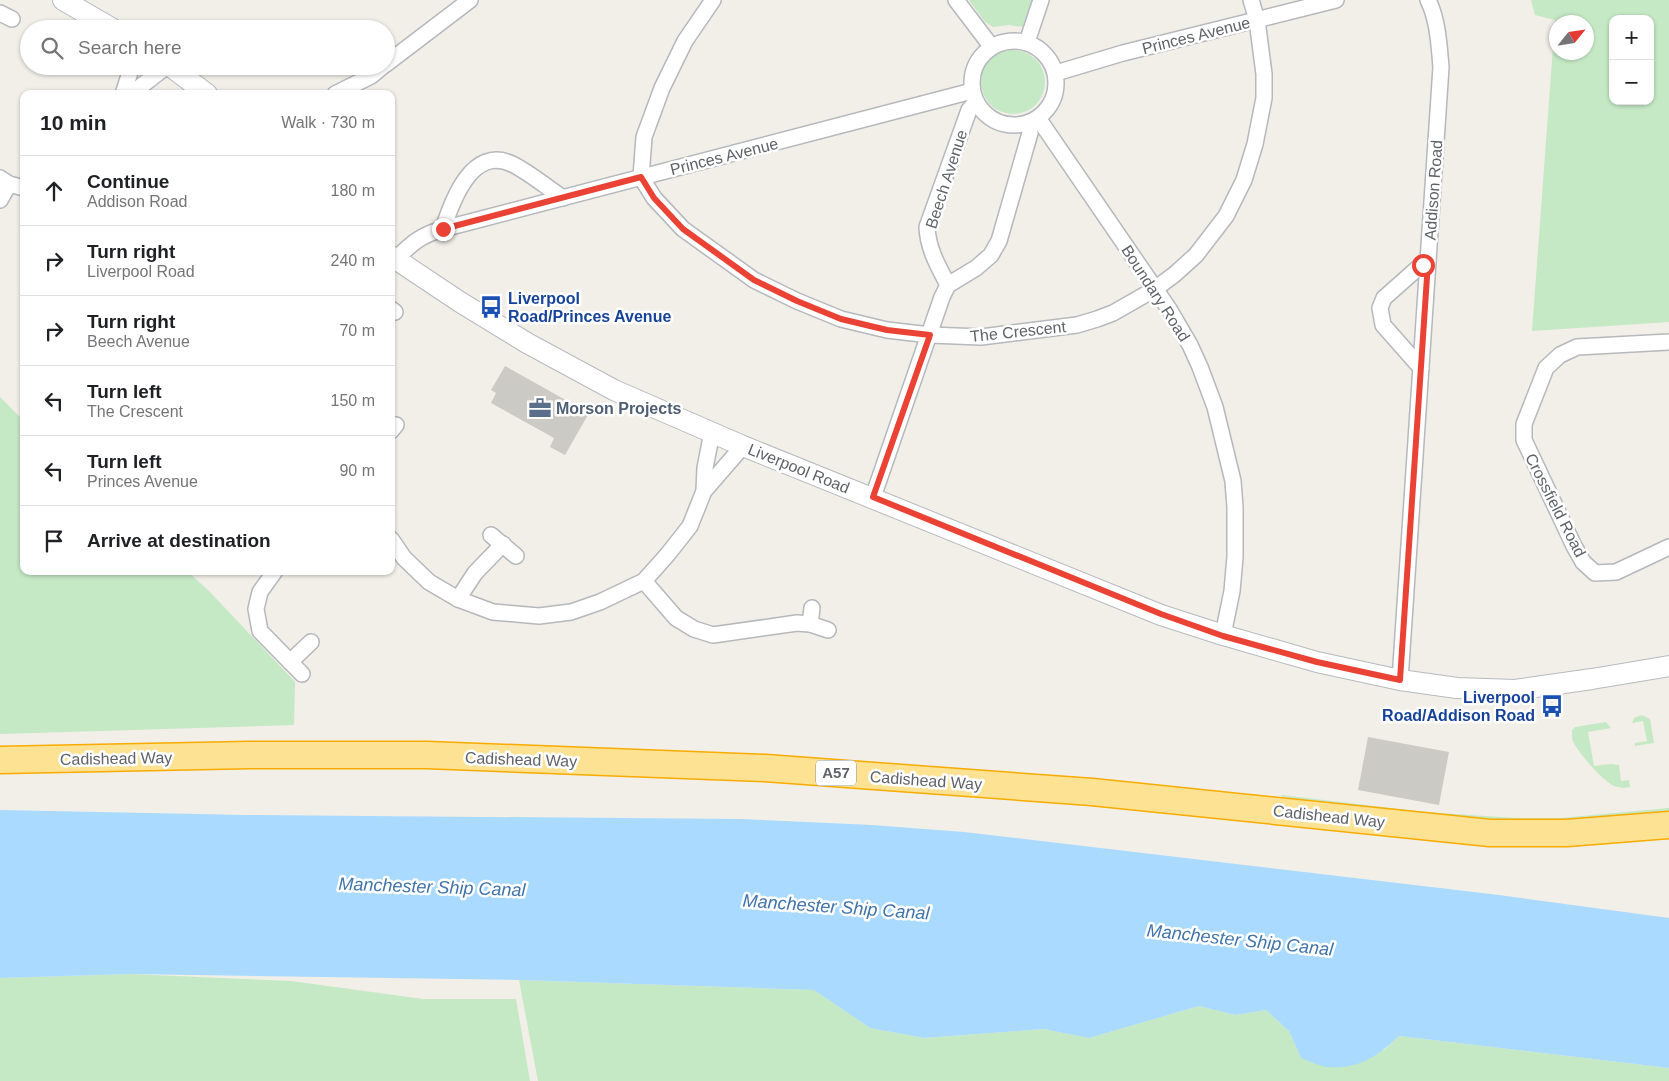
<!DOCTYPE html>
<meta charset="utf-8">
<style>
:root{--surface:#fff;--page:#f6f6f6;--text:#202124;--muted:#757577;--line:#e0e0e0}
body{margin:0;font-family:Arial,sans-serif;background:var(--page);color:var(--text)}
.controls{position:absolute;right:15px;top:15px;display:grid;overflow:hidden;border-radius:10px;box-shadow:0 1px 4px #0004}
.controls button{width:45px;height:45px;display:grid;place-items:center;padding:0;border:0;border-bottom:1px solid var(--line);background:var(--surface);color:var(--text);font:25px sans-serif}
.compass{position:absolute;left:1549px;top:15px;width:45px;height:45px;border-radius:50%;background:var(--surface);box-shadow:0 1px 4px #0004;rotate:60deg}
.stop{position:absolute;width:15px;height:15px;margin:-11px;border:4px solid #ea4335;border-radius:50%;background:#fff}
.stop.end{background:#ea4335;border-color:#fff;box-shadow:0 1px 5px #0008}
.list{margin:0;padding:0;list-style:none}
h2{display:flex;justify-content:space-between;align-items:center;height:65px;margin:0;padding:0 20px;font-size:21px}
h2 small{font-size:16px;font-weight:400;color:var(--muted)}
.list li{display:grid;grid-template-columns:32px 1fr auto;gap:15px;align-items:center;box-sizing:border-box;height:70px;padding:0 20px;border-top:1px solid var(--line)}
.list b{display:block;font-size:19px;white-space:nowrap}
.list p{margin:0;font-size:16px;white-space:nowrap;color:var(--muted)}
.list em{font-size:16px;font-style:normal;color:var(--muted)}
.icon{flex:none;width:28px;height:28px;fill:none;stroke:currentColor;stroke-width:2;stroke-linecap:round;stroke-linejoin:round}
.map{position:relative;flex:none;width:1669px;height:1081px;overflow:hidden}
.search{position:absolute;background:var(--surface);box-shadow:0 1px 4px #0004;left:20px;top:20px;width:375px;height:55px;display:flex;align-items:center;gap:12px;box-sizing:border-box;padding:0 18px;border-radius:28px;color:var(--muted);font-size:19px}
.panel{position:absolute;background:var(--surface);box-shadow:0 1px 4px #0004;left:20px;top:90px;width:375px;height:485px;border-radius:10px}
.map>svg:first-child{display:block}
.green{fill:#c5e8c5;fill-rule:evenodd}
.water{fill:#aadaff}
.building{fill:#cccac5}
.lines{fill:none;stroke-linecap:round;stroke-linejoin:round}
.street-casing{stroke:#b5b8bc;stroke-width:18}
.secondary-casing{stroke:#b6babf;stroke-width:22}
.highway-casing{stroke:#f9ab00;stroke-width:29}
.street{stroke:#fff;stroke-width:15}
.secondary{stroke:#fff;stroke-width:20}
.highway{stroke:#fde293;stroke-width:26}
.route{stroke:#ea4335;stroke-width:6}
.labels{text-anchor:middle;stroke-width:5;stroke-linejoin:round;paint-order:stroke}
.shield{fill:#fff;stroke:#8f9295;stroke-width:1}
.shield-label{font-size:15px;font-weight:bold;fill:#5f6368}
.street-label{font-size:16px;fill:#5f6368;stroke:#fff}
.transit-label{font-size:16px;font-weight:bold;fill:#164399;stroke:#fff;text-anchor:start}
.service-label{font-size:16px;font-weight:bold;fill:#4e5e75;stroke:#fff;text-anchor:start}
.water-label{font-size:18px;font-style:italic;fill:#4174aa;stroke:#fff}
</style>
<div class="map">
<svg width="1669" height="1081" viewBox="0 0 1669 1081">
<rect width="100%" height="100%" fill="#f1efe8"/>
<g class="green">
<path d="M969,0H1034L1025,27L1009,25L993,27L985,22Z"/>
<path d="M1531,0H1669V322L1532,331L1555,20L1535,15ZM1613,19H1650V101H1613ZM1556,22H1586V52H1556Z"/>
<circle cx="1013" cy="82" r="32"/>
<path d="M0,397L24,421V571H187L209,591L295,682L294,725L0,734Z"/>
<path d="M1642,715L1650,719L1654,743L1635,746V743L1647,741L1643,721L1632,723L1634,718Z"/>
<path d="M1606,722L1611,728L1588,732L1594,766L1611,764L1619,765L1621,781L1629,780L1630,787C1624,788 1620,788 1614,786C1602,780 1575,750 1572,738C1572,737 1572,730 1572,730L1575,727Z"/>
<path d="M1281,795L1425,812L1516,818H1560L1669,808V813C1618,818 1565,823 1513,821C1436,818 1359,807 1282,797Z"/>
<path d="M131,974L291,981L423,999H516L530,1081H0V978Z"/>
<path d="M519,980L814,990L870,1028L924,1038L1043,1029L1089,1038L1199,1006L1235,1015L1266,1010L1289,1031L1301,1058L1384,1050L1399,1036L1669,1068V1081H538Z"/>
</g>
<path class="water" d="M0,810L246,815L740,819L872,825L964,832L1499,895L1669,918V1068L1399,1036C1378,1056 1358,1070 1327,1067C1319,1066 1309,1061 1301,1058L1289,1031L1266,1010L1235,1015L1199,1006L1089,1038L1043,1029L924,1038L870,1028L814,990L519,980L131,974L0,978Z"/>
<g class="building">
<path d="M505,366L589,413L565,455L550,447L554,438L491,403L496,393L491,390Z"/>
<path d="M1368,737L1449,752L1439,805L1358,790Z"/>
</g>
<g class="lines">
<defs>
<g id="street">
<path d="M713,0L685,41L662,88L644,137L641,177L654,198L683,229L754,280L797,301L841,319L887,330L930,335L981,337L1077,325L1097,319L1113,313L1155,289L1175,274L1196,255L1226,216L1244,180L1255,144L1264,98V74L1257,20L1251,0"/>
<path d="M956,0L991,46"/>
<path d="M0,13L12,19"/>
<circle cx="1014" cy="83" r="42"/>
<path d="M1027,42L1041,0"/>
<path d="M386,64L470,0"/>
<path d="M1056,73L1123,53L1336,0"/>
<path d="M123,94L132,66"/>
<path d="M131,94L167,66"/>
<path d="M335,94L371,76L383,66"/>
<path d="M1038,118L1169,309L1190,345L1200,367L1215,407L1233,481L1235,507V557L1232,591L1223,635"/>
<path d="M0,178L9,184L24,188"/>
<path d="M0,200L9,184"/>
<path d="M443,229C452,201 472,145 512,164C527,171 548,188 563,198"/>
<path d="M396,259C412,243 421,235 443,229L972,91"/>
<path d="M948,285C938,266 928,249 927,227L969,110L976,102"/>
<path d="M391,309L395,312"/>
<path d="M1669,342L1577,347L1560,355L1546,368L1524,424V440L1574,546L1583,562L1595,573L1616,572L1669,547"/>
<path d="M1421,368L1383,325L1380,308L1384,298L1419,267L1428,262"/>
<path d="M391,431L396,425"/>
<path d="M704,491L705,468L712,432"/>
<path d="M873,497L942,297L948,285L976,268L991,255L999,241L1030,133V122"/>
<path d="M491,535L516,556"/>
<path d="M391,539L404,558L429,582L458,599L493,612L539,616L571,612L600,602L644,581L668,554L690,526L704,491L743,446"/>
<path d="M275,571L260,592L256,609L260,631L302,674"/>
<path d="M644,581L676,618L694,629L713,635L797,623L810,624L828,630"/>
<path d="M458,599L475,573L503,544"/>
<path d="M810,624L812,608"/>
<path d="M290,662L311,642"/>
<path d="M1400,680L1441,67C1439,45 1438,20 1428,0"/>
</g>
<g id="secondary">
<path d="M63,0L113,29"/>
<path d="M170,66L207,94"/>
<path d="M391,256L460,302L527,343L614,390L743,446L1161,615L1223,635L1317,662L1400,680L1457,688L1515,690L1592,679L1669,666"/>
</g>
<path id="highway" d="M0,760L250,755H427L765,768L1092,792L1490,833H1567L1669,825"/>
</defs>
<use href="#street" class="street-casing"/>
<use href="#secondary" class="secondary-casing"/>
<use href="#highway" class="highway-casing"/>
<use href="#street" class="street"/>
<use href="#secondary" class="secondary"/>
<use href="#highway" class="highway"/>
</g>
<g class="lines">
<path class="route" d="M443,229L641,177L654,198L683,229L754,280L797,301L841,319L887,330L930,335L873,497L1161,614L1223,636L1317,662L1400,680L1428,262L1423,265"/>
</g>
<defs>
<symbol id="bus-bare" viewBox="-9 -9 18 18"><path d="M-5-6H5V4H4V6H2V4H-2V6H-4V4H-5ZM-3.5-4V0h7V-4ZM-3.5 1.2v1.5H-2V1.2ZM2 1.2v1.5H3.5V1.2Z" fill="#1a4fb4" stroke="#fff" stroke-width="2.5" paint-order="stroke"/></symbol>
<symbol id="office-bare" viewBox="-9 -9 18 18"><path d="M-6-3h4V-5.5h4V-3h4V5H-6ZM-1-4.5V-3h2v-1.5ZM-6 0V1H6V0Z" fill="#5c6f8a" stroke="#fff" stroke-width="2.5" paint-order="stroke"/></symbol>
</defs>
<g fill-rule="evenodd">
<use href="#bus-bare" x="475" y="291" width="32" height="32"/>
<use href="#office-bare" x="524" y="392" width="32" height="32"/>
<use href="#bus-bare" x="1536" y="690" width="32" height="32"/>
</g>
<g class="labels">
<rect class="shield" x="816" y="760.5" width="40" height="25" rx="4"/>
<g class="shield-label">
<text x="836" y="778">A57</text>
</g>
<g class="street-label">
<text transform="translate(1196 35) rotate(-14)" y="6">Princes Avenue</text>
<text transform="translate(724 156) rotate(-14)" y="6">Princes Avenue</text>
<text transform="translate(946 179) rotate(-72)" y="6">Beech Avenue</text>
<text transform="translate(1433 190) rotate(-86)" y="6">Addison Road</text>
<text transform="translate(1156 293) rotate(57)" y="6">Boundary Road</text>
<text transform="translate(1018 331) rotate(-6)" y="6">The Crescent</text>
<text transform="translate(799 468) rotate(22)" y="6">Liverpool Road</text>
<text transform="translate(1556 505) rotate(63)" y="6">Crossfield Road</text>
<text transform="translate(116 758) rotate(-1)" y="6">Cadishead Way</text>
<text transform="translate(521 759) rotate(2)" y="6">Cadishead Way</text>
<text transform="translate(926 780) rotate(4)" y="6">Cadishead Way</text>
<text transform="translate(1329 816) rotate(6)" y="6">Cadishead Way</text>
</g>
<g class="transit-label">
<text x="508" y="304">Liverpool<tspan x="508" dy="18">Road/Princes Avenue</tspan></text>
<text x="1535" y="703" text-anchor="end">Liverpool<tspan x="1535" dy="18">Road/Addison Road</tspan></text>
</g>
<g class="service-label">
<text x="556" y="414">Morson Projects</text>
</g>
<g class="water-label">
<text transform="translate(432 887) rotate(2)" y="6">Manchester Ship Canal</text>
<text transform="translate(836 907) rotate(4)" y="6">Manchester Ship Canal</text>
<text transform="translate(1240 940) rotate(6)" y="6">Manchester Ship Canal</text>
</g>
</g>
</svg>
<div class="controls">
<button>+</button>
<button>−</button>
</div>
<svg class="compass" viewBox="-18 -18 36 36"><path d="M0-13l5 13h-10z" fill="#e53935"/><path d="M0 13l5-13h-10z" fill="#757577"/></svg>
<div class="stop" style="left:1423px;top:265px"></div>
<div class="stop end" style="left:443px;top:229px"></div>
<div class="search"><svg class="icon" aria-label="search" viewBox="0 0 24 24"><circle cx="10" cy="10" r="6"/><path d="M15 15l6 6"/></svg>Search here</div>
<section class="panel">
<h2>10 min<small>Walk · 730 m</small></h2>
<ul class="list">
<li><svg class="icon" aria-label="ahead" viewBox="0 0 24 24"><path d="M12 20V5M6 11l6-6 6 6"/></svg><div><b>Continue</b><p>Addison Road</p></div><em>180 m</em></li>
<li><svg class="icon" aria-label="right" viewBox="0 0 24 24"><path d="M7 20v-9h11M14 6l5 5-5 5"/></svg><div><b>Turn right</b><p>Liverpool Road</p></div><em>240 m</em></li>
<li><svg class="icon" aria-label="right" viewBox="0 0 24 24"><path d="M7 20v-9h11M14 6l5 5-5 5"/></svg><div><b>Turn right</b><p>Beech Avenue</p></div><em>70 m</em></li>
<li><svg class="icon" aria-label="left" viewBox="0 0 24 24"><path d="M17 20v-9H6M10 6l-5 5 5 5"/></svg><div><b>Turn left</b><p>The Crescent</p></div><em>150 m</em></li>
<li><svg class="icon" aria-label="left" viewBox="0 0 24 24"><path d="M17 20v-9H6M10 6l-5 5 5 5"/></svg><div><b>Turn left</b><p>Princes Avenue</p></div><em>90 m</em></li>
<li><svg class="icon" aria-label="arrive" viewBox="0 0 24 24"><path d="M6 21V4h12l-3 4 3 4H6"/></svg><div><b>Arrive at destination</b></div></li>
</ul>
</section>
</div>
